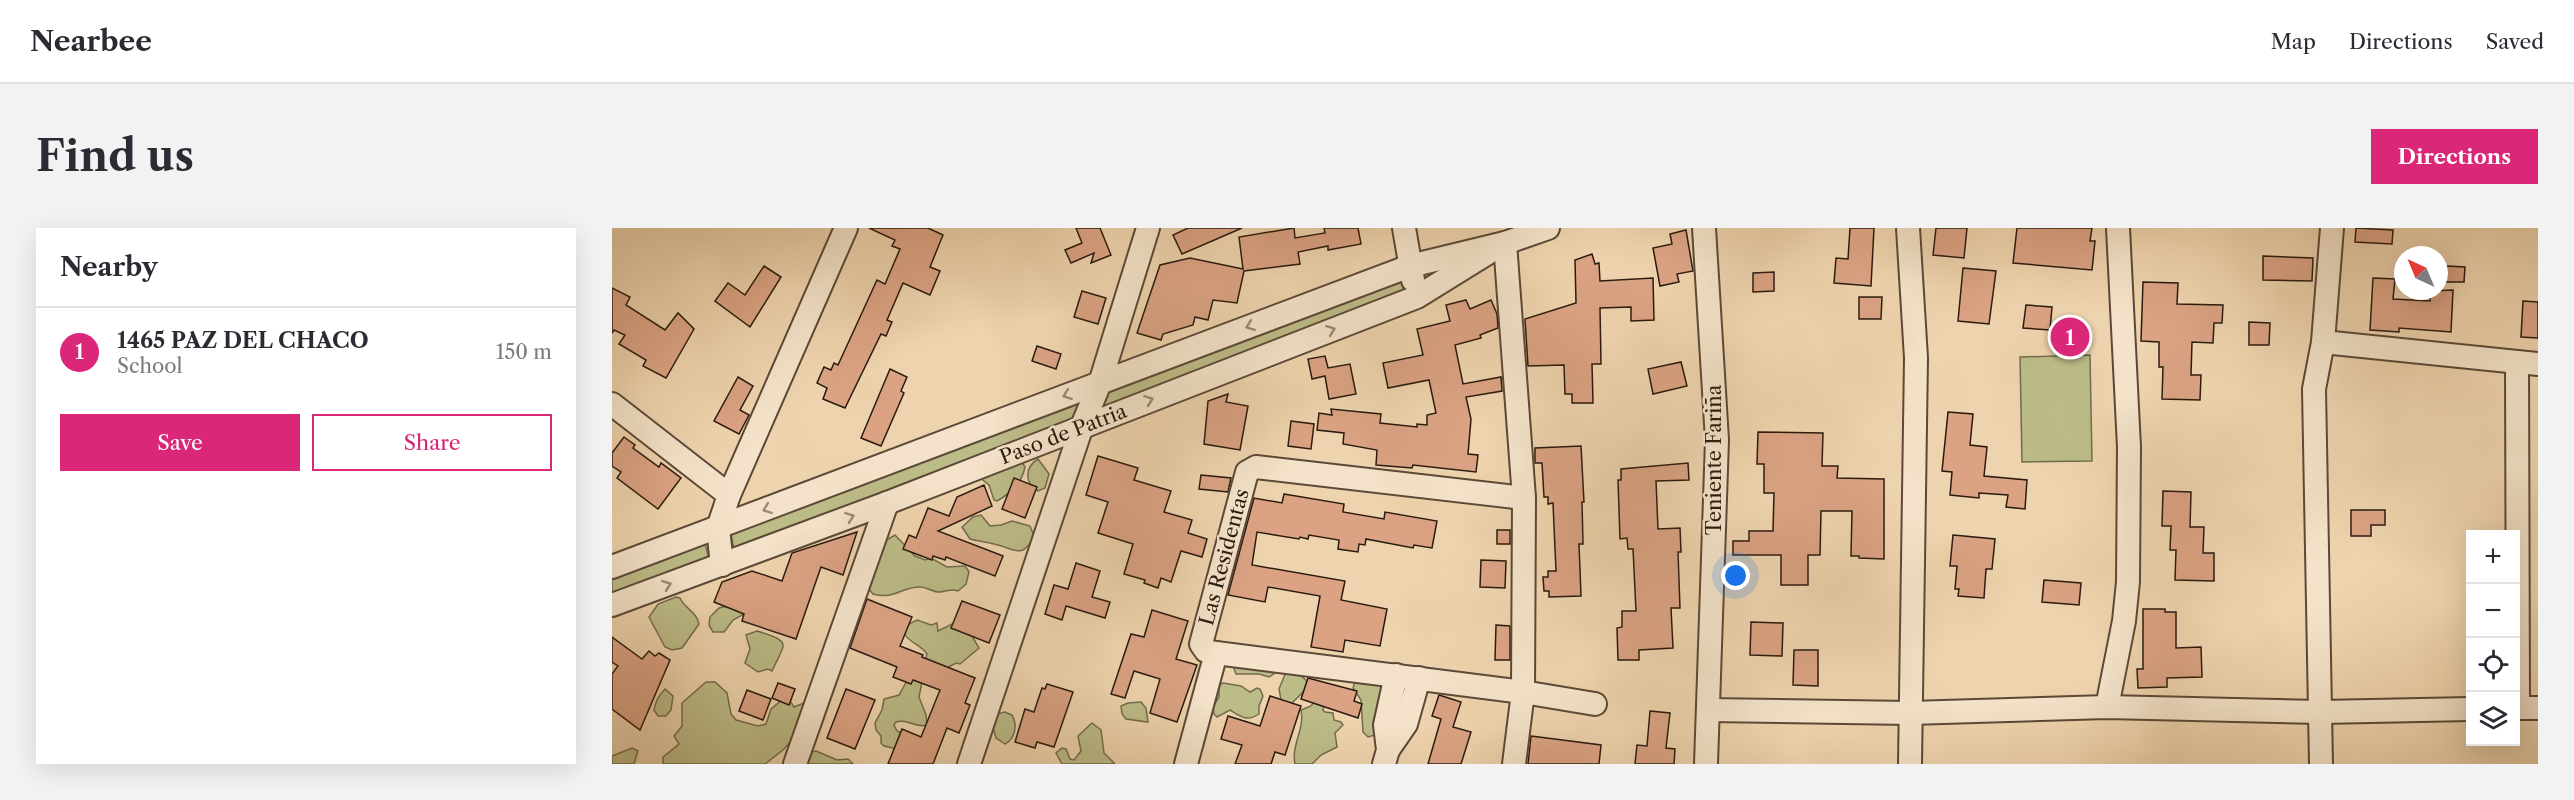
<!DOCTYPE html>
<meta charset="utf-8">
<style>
:root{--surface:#fff;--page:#f2f2f3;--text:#2b2b33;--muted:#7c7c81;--line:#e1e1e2;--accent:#db2777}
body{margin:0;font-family:"Libre Caslon Text",serif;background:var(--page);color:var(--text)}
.controls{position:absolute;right:18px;bottom:18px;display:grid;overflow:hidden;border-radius:0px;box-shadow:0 6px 24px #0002}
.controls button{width:54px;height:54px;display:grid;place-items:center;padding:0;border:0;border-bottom:2px solid var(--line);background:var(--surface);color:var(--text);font:30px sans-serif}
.compass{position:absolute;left:1782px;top:18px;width:54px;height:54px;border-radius:50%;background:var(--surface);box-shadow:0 6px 24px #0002;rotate:316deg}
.you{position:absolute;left:1124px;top:348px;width:21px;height:21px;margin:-15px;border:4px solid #fff;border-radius:50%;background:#1a73e8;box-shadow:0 0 0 9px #1a73e833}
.badge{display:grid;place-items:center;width:39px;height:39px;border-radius:50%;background:var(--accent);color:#fff;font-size:20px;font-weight:700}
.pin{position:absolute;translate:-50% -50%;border:3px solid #fff;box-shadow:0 2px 6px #0006}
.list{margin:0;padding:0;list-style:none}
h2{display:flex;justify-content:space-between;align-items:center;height:78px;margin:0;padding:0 24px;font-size:26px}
h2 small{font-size:20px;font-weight:400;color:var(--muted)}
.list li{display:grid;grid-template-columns:39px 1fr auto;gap:18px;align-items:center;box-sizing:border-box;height:90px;padding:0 24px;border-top:2px solid var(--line)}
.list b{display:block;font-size:22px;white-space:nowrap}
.list p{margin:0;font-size:20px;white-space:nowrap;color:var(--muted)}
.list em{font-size:20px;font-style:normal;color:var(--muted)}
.actions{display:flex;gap:12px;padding:18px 24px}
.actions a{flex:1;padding:14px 0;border:2px solid var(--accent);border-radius:0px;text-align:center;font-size:21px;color:var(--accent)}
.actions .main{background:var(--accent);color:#fff}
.icon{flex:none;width:33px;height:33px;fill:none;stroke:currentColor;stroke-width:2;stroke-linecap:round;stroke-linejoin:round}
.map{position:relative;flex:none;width:1926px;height:536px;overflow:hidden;border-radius:0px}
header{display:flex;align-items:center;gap:36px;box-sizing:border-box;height:84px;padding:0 30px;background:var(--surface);border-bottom:2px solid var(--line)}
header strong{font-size:28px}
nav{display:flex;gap:33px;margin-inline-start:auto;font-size:21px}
.intro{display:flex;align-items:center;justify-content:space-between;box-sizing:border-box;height:144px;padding:0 36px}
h1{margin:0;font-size:42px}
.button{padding:15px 27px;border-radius:0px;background:var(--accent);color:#fff;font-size:21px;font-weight:700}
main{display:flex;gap:36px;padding:0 36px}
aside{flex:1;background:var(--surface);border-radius:0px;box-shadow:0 6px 24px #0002}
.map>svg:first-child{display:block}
.green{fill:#bcbc88;stroke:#736c4c;stroke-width:1.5}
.building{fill:#dba384;stroke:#2a1b0f;stroke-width:1.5}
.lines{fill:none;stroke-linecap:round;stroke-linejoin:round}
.minor-casing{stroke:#5b4937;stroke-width:26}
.minor{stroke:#f4e3ca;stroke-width:22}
.oneway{stroke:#998976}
.labels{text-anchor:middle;stroke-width:5;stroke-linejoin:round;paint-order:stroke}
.street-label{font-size:20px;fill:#2a1b0f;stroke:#f4e3ca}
</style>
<header>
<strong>Nearbee</strong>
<nav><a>Map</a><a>Directions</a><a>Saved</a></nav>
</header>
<div class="intro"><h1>Find us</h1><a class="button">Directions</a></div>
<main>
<aside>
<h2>Nearby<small></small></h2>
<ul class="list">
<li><span class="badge">1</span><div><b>1465 PAZ DEL CHACO</b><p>School</p></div><em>150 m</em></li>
</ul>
<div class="actions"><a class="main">Save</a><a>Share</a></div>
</aside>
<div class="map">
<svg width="1926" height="536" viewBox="0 0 1926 536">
<rect width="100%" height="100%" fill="#eed4ae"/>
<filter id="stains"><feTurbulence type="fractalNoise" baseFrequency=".00333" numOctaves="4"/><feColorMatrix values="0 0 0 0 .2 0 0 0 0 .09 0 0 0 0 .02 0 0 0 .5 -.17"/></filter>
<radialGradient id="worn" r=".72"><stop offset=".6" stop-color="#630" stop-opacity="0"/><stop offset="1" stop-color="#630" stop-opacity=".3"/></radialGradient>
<g class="green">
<path d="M788,50L793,66L491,179L499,159Z"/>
<path d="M1478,127L1480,233L1410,234L1408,129Z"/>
<path d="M468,171L463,192L122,321L118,302Z"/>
<path d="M426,231L437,246L433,260L426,263C412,255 413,239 426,231Z"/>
<path d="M409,233L413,239C410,255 399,265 385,273L382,272L377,257L367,249Z"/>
<path d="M369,287L378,298L389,297L400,293L418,298L422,308C410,333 402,320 382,316C374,314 366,313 358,311L350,299L361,289Z"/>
<path d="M283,307L303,328L313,332L319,330L335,339L353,338L357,344L354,356L346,363C338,360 335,364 327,364C320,364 315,359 308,359C289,359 282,372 261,366L256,360L273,313Z"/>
<path d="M92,313L97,330L0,367V347Z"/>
<path d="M64,369L68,370C73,381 85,384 87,396L70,420L60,422L53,419L37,389L46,376Z"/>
<path d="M115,378L134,385L121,392L112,404H101L97,397L98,389L107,380Z"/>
<path d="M305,392L319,397L325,395L326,403L342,395L360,408L367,420L348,436L344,435L335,440L312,437L315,426C309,417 297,415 291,404L295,397Z"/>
<path d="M145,403C181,414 173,414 160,443L156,441L146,444L133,435L138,421L134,407Z"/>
<path d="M620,435L669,441L657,449L647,446H624Z"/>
<path d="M674,444L686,445L697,455V458L678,477L669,472L667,461Z"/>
<path d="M296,451L310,454L307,469L314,487L315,497C304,501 296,490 284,494L282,497L285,503L292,506L285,521L272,518L269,515V508L264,502L263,495L270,482L272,471L287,467Z"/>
<path d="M743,453L771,456L763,507L756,509L751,504L749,472L741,460Z"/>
<path d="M94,454H103L115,465L119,486L124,492L146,498L154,496L159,481L171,471L178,473L182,479L197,473L190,501L171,522L153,536H51V529L67,516L62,508L70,498V475Z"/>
<path d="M611,455L629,458L638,464L645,460L648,461L651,468L647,478V486C635,494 629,489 618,482L605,489L602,486L601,479L607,469V457Z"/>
<path d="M53,461L61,468L59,482L54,488H46L42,482C44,473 46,468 53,461Z"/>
<path d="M703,473L713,474L711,482L713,484L721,485L722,492L729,494L731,497L723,505L725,519L709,527L700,536H683C679,517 693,501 689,482L699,478Z"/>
<path d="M529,474L534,480L536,494L514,491L510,486L509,478L516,475Z"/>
<path d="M393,484L400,487C406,497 403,511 393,516L384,510L380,496L385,486Z"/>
<path d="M480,495L489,502L492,525L503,536H450L444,525L450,520L454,521L458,531L462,532L469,523L466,508Z"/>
<path d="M20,520L26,523L22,536H0V528Z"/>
<path d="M204,523L225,532L236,531L241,536H186L196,525Z"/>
</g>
<g class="building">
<path d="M257,0H316L331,7L318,39L328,43L318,67L291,55L275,92L280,94L274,108L269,106L233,180L211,171L215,160L205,155L212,139L219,142L222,135L226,137L265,52L273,56L288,21L280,18L283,12Z"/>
<path d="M464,0H488L499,27L479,35L482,25L459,35L453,22L470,15Z"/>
<path d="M576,0H630L570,26L561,7Z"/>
<path d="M682,0L683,10L713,5L712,0H746L749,16L716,22V18L686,24L688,36L632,43L625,75L601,72L596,92L583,89L581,97L551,106L549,112L525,105L548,37L578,30L631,41L627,9Z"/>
<path d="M1238,0H1262L1259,58L1222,55L1224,30L1236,31Z"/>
<path d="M1324,0H1355L1352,30L1321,27Z"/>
<path d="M1405,0H1480L1478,13H1483L1480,42L1401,35Z"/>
<path d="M1744,0L1781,2L1780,16L1743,14Z"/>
<path d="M1074,2L1081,43L1065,46L1067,54L1048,58L1041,20L1060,16L1058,6Z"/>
<path d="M980,26L983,36L987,35L988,53L1041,50L1042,92L1019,93V79L988,80L989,136H980L981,175H960V166H953L952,137L916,138L913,91L964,75L963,32Z"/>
<path d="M1651,28L1701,30L1700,53L1651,52Z"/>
<path d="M152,38L169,49L138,99L103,73L116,55L133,67Z"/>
<path d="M1835,38L1853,39L1852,54H1834Z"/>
<path d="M1351,40L1384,43L1377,96L1346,93Z"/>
<path d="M1162,44V63L1141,64V45Z"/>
<path d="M1761,50L1783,51L1781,71L1818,73L1819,63L1841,62L1839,104L1787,100V104L1758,102Z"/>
<path d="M1531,54L1566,55L1565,76L1611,77L1610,95H1602L1601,115L1580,114L1579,147H1589L1588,172L1550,171L1551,139H1547V114L1529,113Z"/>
<path d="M0,60L18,69L14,77L53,102L66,85L82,101L54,150L31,138L34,132L7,116L13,107L2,102L0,105Z"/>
<path d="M470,63L494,70L486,96L462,89Z"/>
<path d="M1247,69H1270L1269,91H1247Z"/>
<path d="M854,72L858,81L879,72L885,86L886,100L868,107L869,110L843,117L851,156L889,149L890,163L854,169L859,191L856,226L866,227L864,244L801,237L800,240L764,237L765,222L731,216L732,205L705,202L707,185L720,187L719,181L769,186L768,195L805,199V196L815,197V187L824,185L817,152L776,160L771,135L811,127L805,101L838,93L834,77Z"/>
<path d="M1911,73L1926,74V110L1909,109Z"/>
<path d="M1414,77L1440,79L1438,102L1411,100Z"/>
<path d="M1637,94L1658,95L1657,117H1637Z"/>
<path d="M425,118L449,126L444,141L420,133Z"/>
<path d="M713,128L716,140L738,136L744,166L717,171L713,148L700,151L696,131Z"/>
<path d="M1069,134L1075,158L1041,166L1036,141Z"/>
<path d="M278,141L295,149L289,163L292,165L269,218L249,210Z"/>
<path d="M126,149L141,158L128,182L137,187L127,206L102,193Z"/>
<path d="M616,166L614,174L636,178L628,222L592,216L596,173Z"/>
<path d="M1336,184L1361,186L1358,217L1375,219L1372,248L1415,252L1413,281L1394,279L1396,267L1367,265V270L1338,267L1340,244L1330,243Z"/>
<path d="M679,193L702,196L699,221L676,218Z"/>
<path d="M1146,204L1211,205L1210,238H1226L1225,250L1272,251V331L1247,330V328H1239L1240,283H1209L1208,327H1196V357H1169V327H1121V313H1137V303H1161L1162,265H1152V236H1145Z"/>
<path d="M12,209L23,217L21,220L47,239L49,235L69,250L46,281L5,250L9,244L0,238V225Z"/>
<path d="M969,218L972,274H970L971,316H967L969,368L937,369V363H932L931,349H936V343H944L941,275L936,276V269H932L930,235H923V220Z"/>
<path d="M486,228L526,240L522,252L559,263L552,284L580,292L576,305L595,311L590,329L569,323L559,354L549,350L546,360L532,355L533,352L512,346L521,316L486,305L496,274L474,267Z"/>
<path d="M1076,235L1077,252L1044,253L1046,301L1068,300L1069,324H1066L1068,380H1059L1061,420L1027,422V432H1006L1005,400L1010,399V383H1024L1021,321H1016L1015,310L1008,311L1006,252H1009V241Z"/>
<path d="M589,247L619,250L616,264L587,261Z"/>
<path d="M402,250L425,259L413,290L390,281Z"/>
<path d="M372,257L380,278L326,303L391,328L383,348L334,329L333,332L321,328L320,332L291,321L297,307L304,310L316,280L337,288L345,269Z"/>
<path d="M1551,263L1579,264L1578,299H1592L1591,325H1602V353L1563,352L1564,322H1558L1559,298H1550Z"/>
<path d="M672,266L732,276L731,284L772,291L773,284L825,293L820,320L802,317L801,320L754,311L753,317L747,316L746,324L726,321L727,312L697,307L696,311L688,309L687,311L645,304L640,337L733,353L729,372L775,381L768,418L733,412L731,424L699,419L708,368L656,359L653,374L616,367L642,270L670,275Z"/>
<path d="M1739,282H1773V297H1759V308H1739Z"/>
<rect x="885" y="302" width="13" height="14"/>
<path d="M245,304L231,347L209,339L184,411L130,393L132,386L102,374L110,354L140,343L170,353L180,325Z"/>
<path d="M1341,307L1383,311L1380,341H1374L1372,370L1346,368L1347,361H1343L1345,338H1338Z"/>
<path d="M869,332L894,333L893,360L868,359Z"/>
<path d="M464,335L488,343L480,369L498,374L493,390L454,378L450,392L433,386L442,357L456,361Z"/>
<path d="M1432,352L1469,355L1467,377L1430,374Z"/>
<path d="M255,371L300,389L288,418L311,427L310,429L363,450L353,475L358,477L347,505L335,500L321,536H276L290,501L309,509L328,462L301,452L299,456L281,449L285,439L238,420Z"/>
<path d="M350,373L388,387L377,415L339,400Z"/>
<path d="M1531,381H1553V384H1564V420L1589,419L1590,449L1555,450V459L1526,460L1525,441H1531Z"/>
<path d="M540,382L576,393L564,431L585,437L565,494L538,485L548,451L522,443L513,470L499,466L519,406L532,409Z"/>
<path d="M1139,394L1171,395L1170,428L1138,427Z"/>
<path d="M884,397L898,398V432H883Z"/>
<path d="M0,409L30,431L37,423L43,428L47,425L58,432L28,502L0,481V446L6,438L0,434Z"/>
<path d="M1182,422H1206V458L1181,457Z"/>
<path d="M696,450L745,463L742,473L750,476L746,490L689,471Z"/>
<path d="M166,455L183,461L177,477L160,470Z"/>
<path d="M435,456L461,464L442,519L425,514L423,520L403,514L413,481L422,484L430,460L433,461Z"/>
<path d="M234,461L263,472L243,521L215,510Z"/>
<path d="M135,462L159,471L151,492L127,483Z"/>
<path d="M827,467L849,474L841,499L859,504L849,536H816L829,491L820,488Z"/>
<path d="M658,468L689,478L673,527L663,524L659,536H623L630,517L609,511L616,488L648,498Z"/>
<path d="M1038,483L1058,485L1054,520L1063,521L1062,536H1023L1025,517L1035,518Z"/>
<path d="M919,508L989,517L987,536H916Z"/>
</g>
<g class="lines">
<defs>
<g id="minor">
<path d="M792,0L801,52"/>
<path d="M1092,0L1105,212L1094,536"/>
<path d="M1296,0L1304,130L1298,536"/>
<path d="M1711,114L1926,136"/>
<path d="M1905,134L1906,480"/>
<path d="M0,176L117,267"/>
<path d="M110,337L106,300L117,267L234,0"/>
<path d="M0,339L798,38L893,15L936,0"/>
<path d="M0,377L275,275L805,69L876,25"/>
<path d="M604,425L911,464L912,270L893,15"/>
<path d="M1495,479L1512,393L1516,354L1517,219L1506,0"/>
<path d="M1904,480H1926"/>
<path d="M1096,482L1298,485L1495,479L1709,484L1858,481"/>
<path d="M776,522L794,496L807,450"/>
<path d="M183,536L275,275"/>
<path d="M357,536L470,198L488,155L536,0"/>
<path d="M574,536L604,425L594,423L589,416L635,244L644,239L912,270"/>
<path d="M772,536L776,522L773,497L784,447"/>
<path d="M902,536L911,464L983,476"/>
<path d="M1709,536L1702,161L1711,114L1720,0"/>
</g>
</defs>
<use href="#minor" class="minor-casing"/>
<use href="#minor" class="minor"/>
</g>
<defs><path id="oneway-chevron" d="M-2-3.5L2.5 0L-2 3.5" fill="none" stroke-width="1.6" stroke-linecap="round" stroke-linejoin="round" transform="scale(1.5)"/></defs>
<g class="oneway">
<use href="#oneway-chevron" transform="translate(638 98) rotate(159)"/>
<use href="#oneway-chevron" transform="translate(719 102) rotate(-21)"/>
<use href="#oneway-chevron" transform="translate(455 167) rotate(159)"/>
<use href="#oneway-chevron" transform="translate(537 172) rotate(-21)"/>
<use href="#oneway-chevron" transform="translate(155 281) rotate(159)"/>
<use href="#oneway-chevron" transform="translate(238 289) rotate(-20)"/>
<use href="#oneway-chevron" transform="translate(55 357) rotate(-20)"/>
</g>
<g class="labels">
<g class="street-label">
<text transform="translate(451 206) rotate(-21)" y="7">Paso de Patria</text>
<text transform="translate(1102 232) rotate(-90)" y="7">Teniente Fariña</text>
<text transform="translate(612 329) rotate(-75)" y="7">Las Residentas</text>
</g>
</g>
<rect width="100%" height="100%" filter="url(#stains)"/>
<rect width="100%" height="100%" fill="url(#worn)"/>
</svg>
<div class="controls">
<button>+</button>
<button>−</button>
<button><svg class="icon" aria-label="locate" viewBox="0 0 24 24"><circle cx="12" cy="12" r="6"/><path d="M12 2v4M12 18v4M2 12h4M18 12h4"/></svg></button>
<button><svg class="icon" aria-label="layers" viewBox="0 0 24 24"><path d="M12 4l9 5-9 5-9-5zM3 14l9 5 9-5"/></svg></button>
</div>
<svg class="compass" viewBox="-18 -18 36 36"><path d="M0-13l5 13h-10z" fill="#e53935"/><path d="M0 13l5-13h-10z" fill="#7c7c81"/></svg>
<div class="you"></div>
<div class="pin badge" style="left:1458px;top:109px">1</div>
</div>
</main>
